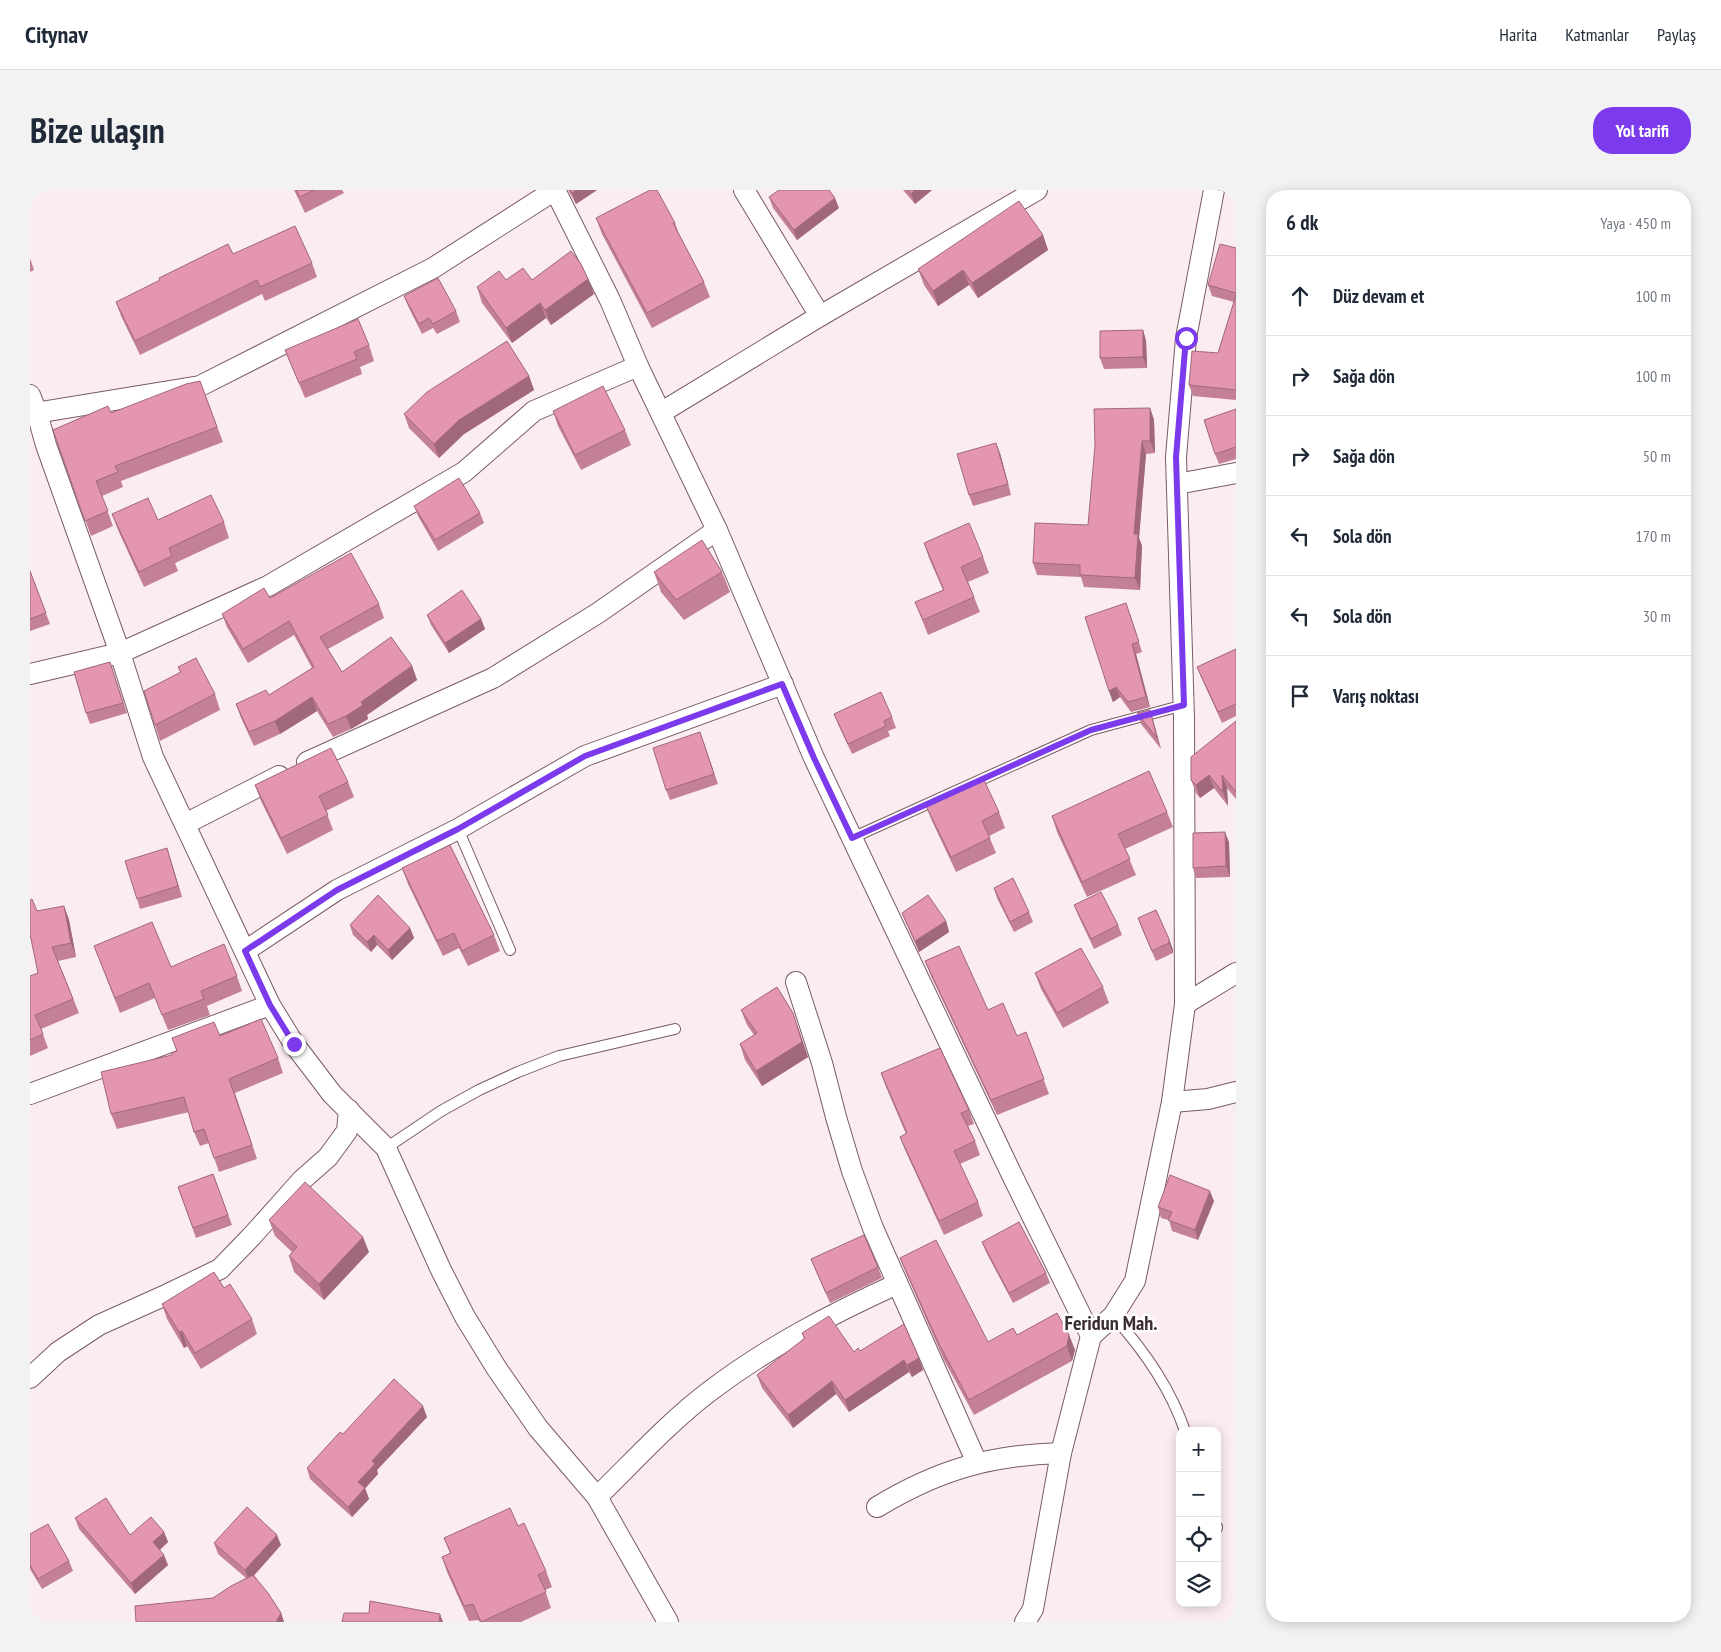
<!DOCTYPE html>
<html lang="tr">
<meta charset="utf-8">
<style>
:root{--surface:#fff;--page:#f2f2f3;--text:#1f2937;--muted:#747a83;--line:#e0e1e3;--accent:#7c3aed}
body{margin:0;font-family:"PT Sans Narrow",sans-serif;background:var(--page);color:var(--text)}
.controls{position:absolute;right:15px;bottom:15px;display:grid;overflow:hidden;border-radius:10px;box-shadow:0 2px 12px #0003}
.controls button{width:45px;height:45px;display:grid;place-items:center;padding:0;border:0;border-bottom:1px solid var(--line);background:var(--surface);color:var(--text);font:25px sans-serif}
.stop{position:absolute;width:15px;height:15px;margin:-11px;border:4px solid #7c3aed;border-radius:50%;background:#fff}
.stop.end{background:#7c3aed;border-color:#fff;box-shadow:0 1px 5px #0008}
.list{margin:0;padding:0;list-style:none}
h2{display:flex;justify-content:space-between;align-items:center;height:65px;margin:0;padding:0 20px;font-size:21px}
h2 small{font-size:16px;font-weight:400;color:var(--muted)}
.list li{display:grid;grid-template-columns:32px 1fr auto;gap:15px;align-items:center;box-sizing:border-box;height:80px;padding:0 20px;border-top:1px solid var(--line)}
.list b{display:block;font-size:19px;white-space:nowrap}
.list em{font-size:16px;font-style:normal;color:var(--muted)}
.icon{flex:none;width:28px;height:28px;fill:none;stroke:currentColor;stroke-width:2;stroke-linecap:round;stroke-linejoin:round}
.map{position:relative;flex:none;width:1206px;height:1432px;overflow:hidden;border-radius:20px}
header{display:flex;align-items:center;gap:30px;box-sizing:border-box;height:70px;padding:0 25px;background:var(--surface);border-bottom:1px solid var(--line)}
header strong{font-size:24px}
nav{display:flex;gap:28px;margin-inline-start:auto;font-size:18px}
.intro{display:flex;align-items:center;justify-content:space-between;box-sizing:border-box;height:120px;padding:0 30px}
h1{margin:0;font-size:35px}
.button{padding:12px 22px;border-radius:20px;background:var(--accent);color:#fff;font-size:18px;font-weight:700}
main{display:flex;gap:30px;padding:0 30px}
aside{flex:1;background:var(--surface);border-radius:20px;box-shadow:0 2px 12px #0003}
.map>svg:first-child{display:block}
.lines{fill:none;stroke-linecap:round;stroke-linejoin:round}
.lane-casing{stroke:#7a5b64;stroke-width:12}
.street-casing{stroke:#7a5b64;stroke-width:22}
.lane{stroke:#fff;stroke-width:10}
.street{stroke:#fff;stroke-width:20}
.wall{fill:#c48096}
.shaded-wall{fill:#a0687a}
.building{fill:#e495af;stroke:#a0687a}
.route{stroke:#7c3aed;stroke-width:6}
.labels{text-anchor:middle;stroke-width:5;stroke-linejoin:round;paint-order:stroke}
.district-label{font-size:20px;font-weight:bold;fill:#3a2c30;stroke:#fefefe}
</style>
<header>
<strong>Citynav</strong>
<nav><a>Harita</a><a>Katmanlar</a><a>Paylaş</a></nav>
</header>
<div class="intro"><h1>Bize ulaşın</h1><a class="button">Yol tarifi</a></div>
<main>
<div class="map">
<svg width="1206" height="1432" viewBox="0 0 1206 1432">
<rect width="100%" height="100%" fill="#fbecf0"/>
<g class="lines">
<defs>
<g id="lane">
<path d="M428,639L480,760"/>
<path d="M822,648L1061,540L1154,515"/>
<path d="M356,958L411,921L449,900L488,882L529,866L645,839"/>
<path d="M1083,1126C1114,1160 1140,1197 1155,1241"/>
<path d="M1187,1337V1338"/>
</g>
<g id="street">
<path d="M525,0L580,110L608,176L687,340L784,568L981,983L1061,1146L1031,1263L1003,1419L995,1432"/>
<path d="M714,0L790,126"/>
<path d="M0,205L7,223L16,255L90,463L123,567L240,815L264,854L302,904L356,958L411,1080L435,1127L467,1179L508,1238L567,1307L638,1432"/>
<path d="M632,222L790,126L1007,0"/>
<path d="M0,224L170,196L403,78L525,0"/>
<path d="M1147,294L1206,283"/>
<path d="M0,484L90,463L238,396L434,282L504,221L608,176"/>
<path d="M277,572L463,488L568,423L687,340"/>
<path d="M155,634L249,586"/>
<path d="M215,761L307,700L428,639L555,566L753,494"/>
<path d="M766,792L792,873L806,927L822,981L843,1038L947,1273"/>
<path d="M1155,814L1206,783"/>
<path d="M0,904L240,815"/>
<path d="M1142,912L1178,909L1206,902"/>
<path d="M1061,1146L1083,1126L1105,1091L1142,912L1155,814L1154,528L1146,267L1156,148L1184,0"/>
<path d="M0,1188L28,1162L69,1135L138,1104L190,1079L221,1047L272,990L298,967L317,941L319,920"/>
<path d="M567,1307C604,1271 639,1232 680,1201C738,1157 801,1124 867,1094"/>
<path d="M847,1317C908,1280 960,1265 1031,1263"/>
</g>
</defs>
<use href="#lane" class="lane-casing"/>
<use href="#street" class="street-casing"/>
<use href="#lane" class="lane"/>
<use href="#street" class="street"/>
</g>
<g class="wall">
<path d="M264,0H312L314,3L275,23Z"/>
<path d="M538,0H567L546,14Z"/>
<path d="M873,0H902L885,14Z"/>
<path d="M739,7L809,18L767,50L743,18Z"/>
<path d="M566,28L645,33L649,44L674,92L680,107L622,138L572,44Z"/>
<path d="M1013,45L1018,60L948,108L939,95L908,116L894,95L888,79Z"/>
<path d="M1206,58V210L1163,206L1159,195L1188,163L1204,112L1182,106L1178,95Z"/>
<path d="M203,64L282,73L287,87L235,111L232,104L110,165L91,126L86,112Z"/>
<path d="M0,68L4,80L0,82Z"/>
<path d="M558,89L564,104L521,135L516,128L482,153L452,113L447,97L476,90Z"/>
<path d="M374,106L426,121L430,132L407,144L403,138L392,144L378,116Z"/>
<path d="M1113,140L1116,151L1117,178L1074,179L1070,168Z"/>
<path d="M339,155L344,171L330,177L332,184L275,208L255,160Z"/>
<path d="M499,186L504,200L434,244L409,268L379,238L374,224Z"/>
<path d="M170,191L193,252L91,291L93,297L72,306L83,336L61,346L23,240L81,223Z"/>
<path d="M1120,218L1124,230L1125,263L1116,264L1109,348L1112,356L1110,400L1054,397L1051,387L1007,385L1003,373L1058,335Z"/>
<path d="M1206,219V269L1189,274L1185,264Z"/>
<path d="M523,221L595,240L601,255L551,280L528,236Z"/>
<path d="M970,263L981,305L943,316L939,305Z"/>
<path d="M384,316L450,323L454,333L408,361L388,326Z"/>
<path d="M82,324L128,330L194,332L199,348L145,373L148,381L114,397L88,340Z"/>
<path d="M894,353L953,367L959,383L938,392L950,422L898,445L885,412L913,400L899,368Z"/>
<path d="M0,381L20,434L0,441Z"/>
<path d="M624,382H692L700,402L654,430L631,402Z"/>
<path d="M240,408L349,414L354,428L298,459L312,482L382,476L387,490L337,525L338,529L321,539L303,547L287,521L250,544L224,556L211,528L206,514L239,505L282,478L264,445L218,473L197,437L192,424Z"/>
<path d="M1100,424L1112,462L1106,464L1120,517L1101,522L1090,507L1083,512L1079,501Z"/>
<path d="M397,425L451,429L455,439L419,463L401,435Z"/>
<path d="M1206,459V526L1192,533L1171,487L1167,477Z"/>
<path d="M80,472L97,523L60,534L56,523Z"/>
<path d="M148,477L185,504L190,520L130,551L125,535L150,482Z"/>
<path d="M1120,520L1123,530L1131,559L1111,534L1107,523Z"/>
<path d="M804,524L862,527L866,538L858,541L860,546L822,564L808,534Z"/>
<path d="M1206,531V609L1197,598L1198,616L1184,598L1170,608L1166,603L1161,590Z"/>
<path d="M674,553L688,594L640,610L636,600Z"/>
<path d="M318,592L324,607L296,621L303,640L257,664L231,611L225,595Z"/>
<path d="M896,616L969,622L975,638L959,646L966,663L926,682L902,631Z"/>
<path d="M1137,622L1143,637L1095,659L1106,685L1057,707L1027,642L1022,626Z"/>
<path d="M1199,652L1200,687L1166,688L1163,678Z"/>
<path d="M137,658L152,707L110,719L107,709Z"/>
<path d="M372,678L464,745L470,761L438,776L429,758L413,766L378,694Z"/>
<path d="M964,698L999,722L1003,732L984,742L967,708Z"/>
<path d="M1044,715L1088,735L1092,745L1064,759L1048,725Z"/>
<path d="M34,716L39,730L46,767L28,771L49,823L11,839L18,858L0,866V786L8,783L7,721Z"/>
<path d="M872,723L916,731L919,742L889,762L876,733Z"/>
<path d="M1108,728L1139,749L1143,760V763L1126,771L1112,739Z"/>
<path d="M320,735L380,738L384,748L362,770L347,755L341,762L323,745Z"/>
<path d="M64,756L141,777L207,786L212,801L177,816L180,825L138,840L125,808L90,823Z"/>
<path d="M895,771L958,820L987,846L996,842L1019,904L967,925L901,786Z"/>
<path d="M1005,783L1073,797L1079,813L1033,838L1011,799Z"/>
<path d="M711,820L768,838L778,867L732,896L715,870L710,854L724,845L717,835Z"/>
<path d="M190,846L248,868L253,883L205,903L227,969L189,982L179,953L170,956L164,942L159,922L87,939L81,924L147,862L142,848Z"/>
<path d="M851,883L939,920L944,934L938,936L945,951L950,965L930,974L948,1012L953,1026L914,1045L875,960L870,947L876,944L856,897Z"/>
<path d="M183,984L202,1035L166,1048L148,997Z"/>
<path d="M1184,1011L1168,1050L1142,1041L1139,1030L1131,1028L1128,1017Z"/>
<path d="M239,1030L339,1062L294,1110L264,1082L259,1066L262,1062L245,1046Z"/>
<path d="M952,1052L1016,1083L1020,1093L983,1113L956,1062Z"/>
<path d="M870,1068L958,1152L1039,1145L1045,1160L1042,1171L944,1225L914,1170L876,1083Z"/>
<path d="M781,1069L848,1077L852,1088L800,1113L785,1079Z"/>
<path d="M194,1098L222,1129L227,1144L171,1179L157,1156L154,1158L137,1129L132,1114Z"/>
<path d="M772,1143L824,1162L830,1161L889,1168L893,1180L882,1187L879,1182L819,1222L806,1204L763,1238L732,1198L727,1185L774,1149Z"/>
<path d="M397,1227L347,1280L348,1284L335,1298L339,1309L322,1327L280,1289L277,1278L313,1244Z"/>
<path d="M45,1328L100,1345L134,1342L138,1352L130,1360L138,1375L105,1404L49,1339Z"/>
<path d="M488,1336L516,1381L522,1397L515,1400L521,1418L491,1432H450L448,1430L439,1431L417,1382L412,1367L420,1363L414,1348Z"/>
<path d="M0,1344L39,1371L43,1381L12,1399L0,1379Z"/>
<path d="M184,1353L251,1355L224,1385L251,1423L254,1432H106L183,1408L216,1388L188,1364Z"/>
</g>
<g class="shaded-wall">
<path d="M547,0H567L546,14L542,3Z"/>
<path d="M885,0H902L885,14L881,4Z"/>
<path d="M805,8L809,18L767,50L764,40Z"/>
<path d="M1013,45L1018,60L948,108L942,93Z"/>
<path d="M933,80L939,95L908,116L903,101Z"/>
<path d="M558,89L564,104L521,135L515,120Z"/>
<path d="M510,113L516,128L482,153L476,138Z"/>
<path d="M1113,140L1116,151L1117,178L1113,167Z"/>
<path d="M499,186L504,200L434,244L409,268L404,254L429,230Z"/>
<path d="M1120,218L1124,230L1125,263L1120,251Z"/>
<path d="M1112,251L1116,264L1109,348L1112,356L1110,400L1105,388L1104,344Z"/>
<path d="M966,253L970,263L981,305L978,294Z"/>
<path d="M451,429L455,439L419,463L415,453Z"/>
<path d="M1102,454L1106,464L1120,517L1116,507Z"/>
<path d="M382,476L387,490L337,525L338,529L321,539L316,526L331,512Z"/>
<path d="M1086,497L1090,507L1083,512L1079,501Z"/>
<path d="M282,507L287,521L250,544L245,531Z"/>
<path d="M1120,520L1123,530L1131,559L1127,548Z"/>
<path d="M1179,585L1184,598L1170,608L1166,595Z"/>
<path d="M1192,585L1197,598L1198,616L1193,602Z"/>
<path d="M1195,642L1199,652L1200,687L1196,676Z"/>
<path d="M137,658L140,668L152,707L148,696Z"/>
<path d="M34,716L39,730L46,767L41,753Z"/>
<path d="M916,731L919,742L889,762L885,751Z"/>
<path d="M380,738L384,748L362,770L358,760Z"/>
<path d="M344,745L347,755L341,762L337,752Z"/>
<path d="M1139,749L1143,760V763L1139,753Z"/>
<path d="M763,823L778,867L732,896L726,881Z"/>
<path d="M1180,1001L1184,1011L1168,1050L1165,1040Z"/>
<path d="M333,1047L339,1062L294,1110L289,1094Z"/>
<path d="M152,1141L157,1156L154,1158L149,1142Z"/>
<path d="M1039,1145L1045,1160L1042,1171L1037,1156Z"/>
<path d="M889,1168L893,1180L882,1187L877,1175Z"/>
<path d="M874,1170L879,1182L819,1222L815,1210Z"/>
<path d="M802,1191L806,1204L763,1238L758,1225Z"/>
<path d="M393,1216L397,1227L347,1280L348,1284L332,1302L328,1292L342,1271Z"/>
<path d="M335,1298L339,1309L322,1327L318,1317Z"/>
<path d="M134,1342L138,1352L127,1362L123,1352Z"/>
<path d="M247,1345L251,1355L219,1391L215,1380Z"/>
<path d="M134,1365L138,1375L105,1404L101,1393Z"/>
<path d="M251,1423L254,1432H246Z"/>
<path d="M410,1424L413,1432H409Z"/>
</g>
<g class="building">
<path d="M266,0H284L270,7Z"/>
<path d="M540,0H547L542,3Z"/>
<path d="M620,0H627L645,33H643L674,92L617,123L566,28Z"/>
<path d="M749,0H799L805,8L764,40L739,7Z"/>
<path d="M878,0H885L881,4Z"/>
<path d="M989,11L1013,45L942,93L933,80L903,101L888,79Z"/>
<path d="M265,36L282,73L230,97L227,90L105,151L86,112L130,90L129,88L198,54L203,64Z"/>
<path d="M1190,54L1206,58V103L1178,95Z"/>
<path d="M541,61L551,74L558,89L515,120L510,113L476,138L447,97L469,81L476,90L493,78L502,90Z"/>
<path d="M408,88L426,121L403,134L399,128L389,134L374,106Z"/>
<path d="M1206,105V200L1159,195L1162,161L1188,163Z"/>
<path d="M328,129L339,155L324,162L327,169L269,193L255,160Z"/>
<path d="M1113,140V167L1070,168V141Z"/>
<path d="M477,151L499,186L429,230L404,254L374,224L397,202Z"/>
<path d="M170,191L187,237L85,276L88,282L66,291L78,321L55,331L23,240L78,216L81,223L156,194Z"/>
<path d="M573,196L595,240L545,265L523,221Z"/>
<path d="M1120,218V251H1112L1104,344H1108L1105,388L1050,385V375L1003,373L1005,333L1058,335L1065,255L1064,219Z"/>
<path d="M1206,219V257L1185,264L1174,230Z"/>
<path d="M966,253L978,294L939,305L927,264Z"/>
<path d="M429,288L450,323L405,350L384,316Z"/>
<path d="M181,305L194,332L139,358L142,366L109,382L82,324L118,308L128,330Z"/>
<path d="M939,333L953,367L931,377L944,407L893,430L885,412L914,400L894,353Z"/>
<path d="M672,350L692,382L646,410L624,382Z"/>
<path d="M321,363L349,414L290,447L312,482L361,447L382,476L331,512L333,515L316,526L298,534L282,507L245,531L219,542L206,514L236,500L239,505L284,477L259,431L213,459L192,424L234,398L240,408Z"/>
<path d="M0,381L16,423L0,429Z"/>
<path d="M432,400L451,429L415,453L397,425Z"/>
<path d="M1096,413L1109,452L1102,454L1116,507L1098,512L1086,497L1079,501L1055,427Z"/>
<path d="M1206,459V514L1188,522L1167,477Z"/>
<path d="M166,468L185,504L125,535L114,501L151,482L148,477Z"/>
<path d="M80,472L93,513L56,523L44,482Z"/>
<path d="M851,502L862,527L854,531L856,536L818,554L804,524Z"/>
<path d="M1120,520L1127,548L1107,523Z"/>
<path d="M1206,531V602L1192,585L1193,602L1179,585L1166,595L1161,590V567Z"/>
<path d="M670,542L684,584L636,600L623,558Z"/>
<path d="M301,558L318,592L289,606L298,625L251,648L225,595Z"/>
<path d="M1119,581L1137,622L1088,644L1100,669L1052,692L1022,626Z"/>
<path d="M953,588L969,622L952,631L960,648L921,667L896,616Z"/>
<path d="M1195,642L1196,676L1163,678V643Z"/>
<path d="M420,655L464,745L432,761L424,743L407,751L372,678Z"/>
<path d="M137,658L148,696L107,709L95,671Z"/>
<path d="M983,688L999,722L980,732L964,698Z"/>
<path d="M1071,702L1088,735L1061,749L1044,715Z"/>
<path d="M348,705L380,738L358,760L344,745L337,752L320,735Z"/>
<path d="M898,705L916,731L885,751L872,723Z"/>
<path d="M2,709L7,721L34,716L41,753L22,757L43,809L5,825L13,844L0,850V786L8,783L0,744V710Z"/>
<path d="M1126,720L1139,749V753L1122,761L1108,728Z"/>
<path d="M122,732L141,777L194,754L207,786L171,801L174,809L132,825L119,793L85,808L64,756Z"/>
<path d="M929,756L958,820L973,813L987,846L996,842L1014,889L961,910L895,771Z"/>
<path d="M1051,758L1073,797L1027,823L1005,783Z"/>
<path d="M747,797L763,823L772,852L726,881L710,854L727,843L711,820Z"/>
<path d="M231,829L248,868L199,889L222,955L184,968L174,939L164,942L154,907L81,924L71,882L142,865V863L147,861L142,848L184,832L190,846Z"/>
<path d="M910,858L939,920L931,923L945,951L924,961L948,1012L909,1031L870,947L877,943L851,883Z"/>
<path d="M183,984L198,1025L163,1038L148,997Z"/>
<path d="M1140,985L1180,1001L1165,1040L1138,1030L1142,1022L1128,1017Z"/>
<path d="M275,992L333,1047L289,1094L259,1066L267,1057L239,1030Z"/>
<path d="M989,1032L1016,1083L979,1103L952,1052Z"/>
<path d="M834,1045L848,1077L796,1103L781,1069Z"/>
<path d="M906,1050L958,1152L983,1138L987,1145L1027,1123L1039,1145L1037,1156L939,1210L909,1154L870,1068Z"/>
<path d="M184,1082L194,1098L200,1094L222,1129L165,1163L152,1141L149,1142L132,1114Z"/>
<path d="M799,1126L824,1162L828,1158L830,1161L874,1134L889,1168L877,1175L874,1170L815,1210L802,1191L758,1225L727,1185L775,1148L772,1143Z"/>
<path d="M364,1189L393,1216L342,1271L345,1274L328,1292L335,1298L318,1317L277,1278L310,1242L313,1244Z"/>
<path d="M76,1308L100,1345L121,1327L134,1342L123,1352L134,1365L101,1393L45,1328Z"/>
<path d="M217,1317L247,1345L215,1380L184,1353Z"/>
<path d="M480,1318L488,1336L494,1333L516,1381L508,1385L516,1402L451,1432L443,1414L434,1416L412,1367L421,1363L414,1348Z"/>
<path d="M18,1334L39,1371L8,1389L0,1375V1344Z"/>
<path d="M223,1385L238,1403L251,1423L246,1432H106L105,1416L183,1408L201,1396Z"/>
<path d="M340,1411L410,1424L409,1432H312L314,1423H339Z"/>
<path d="M0,1420L10,1432H0Z"/>
</g>
<g class="lines">
<path class="route" d="M264,854L240,815L215,761L307,700L428,639L555,566L752,494L784,568L822,648L1061,540L1154,515L1146,267L1156,148"/>
</g>
<g class="labels">
<g class="district-label">
<text x="1081" y="1140">Feridun Mah.</text>
</g>
</g>
</svg>
<div class="controls">
<button>+</button>
<button>−</button>
<button><svg class="icon" aria-label="locate" viewBox="0 0 24 24"><circle cx="12" cy="12" r="6"/><path d="M12 2v4M12 18v4M2 12h4M18 12h4"/></svg></button>
<button><svg class="icon" aria-label="layers" viewBox="0 0 24 24"><path d="M12 4l9 5-9 5-9-5zM3 14l9 5 9-5"/></svg></button>
</div>
<div class="stop" style="left:1156px;top:148px"></div>
<div class="stop end" style="left:264px;top:854px"></div>
</div>
<aside>
<h2>6 dk<small>Yaya · 450 m</small></h2>
<ul class="list">
<li><svg class="icon" aria-label="ahead" viewBox="0 0 24 24"><path d="M12 20V5M6 11l6-6 6 6"/></svg><div><b>Düz devam et</b></div><em>100 m</em></li>
<li><svg class="icon" aria-label="right" viewBox="0 0 24 24"><path d="M7 20v-9h11M14 6l5 5-5 5"/></svg><div><b>Sağa dön</b></div><em>100 m</em></li>
<li><svg class="icon" aria-label="right" viewBox="0 0 24 24"><path d="M7 20v-9h11M14 6l5 5-5 5"/></svg><div><b>Sağa dön</b></div><em>50 m</em></li>
<li><svg class="icon" aria-label="left" viewBox="0 0 24 24"><path d="M17 20v-9H6M10 6l-5 5 5 5"/></svg><div><b>Sola dön</b></div><em>170 m</em></li>
<li><svg class="icon" aria-label="left" viewBox="0 0 24 24"><path d="M17 20v-9H6M10 6l-5 5 5 5"/></svg><div><b>Sola dön</b></div><em>30 m</em></li>
<li><svg class="icon" aria-label="arrive" viewBox="0 0 24 24"><path d="M6 21V4h12l-3 4 3 4H6"/></svg><div><b>Varış noktası</b></div></li>
</ul>
</aside>
</main>
